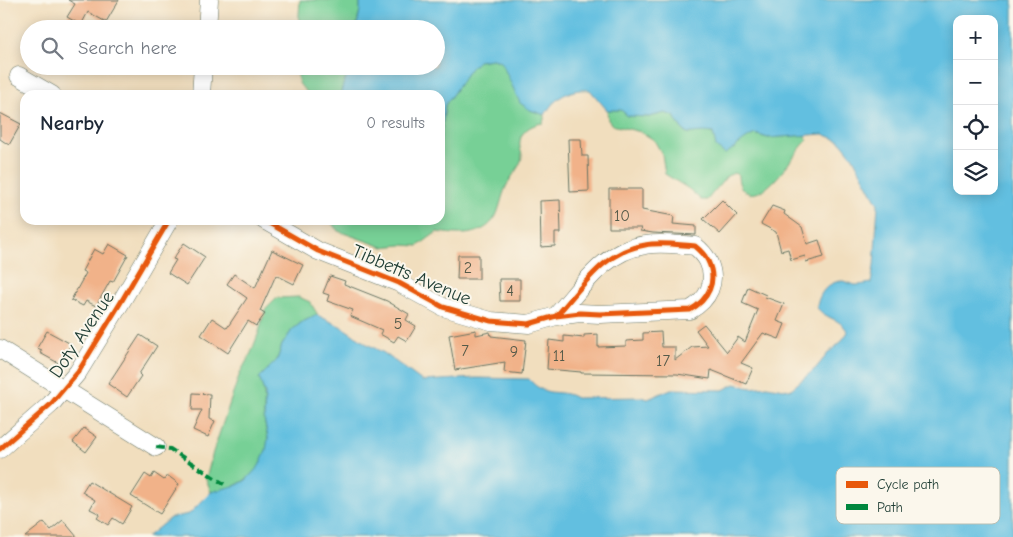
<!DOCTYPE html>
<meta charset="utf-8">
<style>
:root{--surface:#fff;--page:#f6f6f7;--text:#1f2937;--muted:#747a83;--line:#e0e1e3}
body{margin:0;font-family:"Comic Neue",sans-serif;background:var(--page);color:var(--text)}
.controls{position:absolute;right:15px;top:15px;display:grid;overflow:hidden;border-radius:10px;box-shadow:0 2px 12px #0003}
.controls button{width:45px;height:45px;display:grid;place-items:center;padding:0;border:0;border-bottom:1px solid var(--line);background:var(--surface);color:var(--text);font:25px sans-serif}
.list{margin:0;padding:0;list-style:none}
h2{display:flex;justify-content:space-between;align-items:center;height:65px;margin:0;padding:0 20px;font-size:21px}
h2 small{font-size:16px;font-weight:400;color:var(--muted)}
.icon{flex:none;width:28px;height:28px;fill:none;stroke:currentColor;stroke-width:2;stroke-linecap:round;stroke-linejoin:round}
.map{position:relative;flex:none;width:1013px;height:537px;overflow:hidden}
.search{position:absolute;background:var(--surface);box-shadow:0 2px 12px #0003;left:20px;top:20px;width:425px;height:55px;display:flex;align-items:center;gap:12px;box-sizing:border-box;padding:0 18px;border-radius:28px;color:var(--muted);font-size:19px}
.panel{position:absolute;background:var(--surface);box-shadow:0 2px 12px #0003;left:20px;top:90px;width:425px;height:135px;border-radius:15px}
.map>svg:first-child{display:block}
.green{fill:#77d096;stroke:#4b8665}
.water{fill:#62bfe0;stroke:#407e8a;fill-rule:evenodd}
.building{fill:#f1b289}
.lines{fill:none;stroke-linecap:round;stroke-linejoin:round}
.minor-casing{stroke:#687564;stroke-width:19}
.minor{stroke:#fff;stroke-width:18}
.quiet{stroke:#00873e;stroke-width:4;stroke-dasharray:8 4;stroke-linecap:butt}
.cycleway-casing{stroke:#fbf7ec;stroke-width:8}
.cycleway{stroke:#e8590c;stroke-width:5}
.labels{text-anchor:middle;stroke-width:4;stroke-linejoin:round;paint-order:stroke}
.number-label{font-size:16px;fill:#545a49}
.street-label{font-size:19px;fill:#1f3d34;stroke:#fbf7ec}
.key{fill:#fbf7ec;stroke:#b9bfb5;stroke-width:1}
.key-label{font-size:14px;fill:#1f3d34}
</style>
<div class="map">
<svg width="1013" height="537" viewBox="0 0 1013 537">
<rect width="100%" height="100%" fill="#fbf7ec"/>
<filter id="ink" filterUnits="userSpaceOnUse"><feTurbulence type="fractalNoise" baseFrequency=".02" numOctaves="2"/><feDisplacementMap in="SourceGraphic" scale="10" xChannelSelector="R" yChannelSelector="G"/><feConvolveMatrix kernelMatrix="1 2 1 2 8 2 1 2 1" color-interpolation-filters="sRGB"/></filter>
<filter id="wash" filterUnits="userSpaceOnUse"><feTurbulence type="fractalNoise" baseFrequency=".0096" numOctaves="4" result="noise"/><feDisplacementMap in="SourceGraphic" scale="20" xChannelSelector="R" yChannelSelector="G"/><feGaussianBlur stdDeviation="1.12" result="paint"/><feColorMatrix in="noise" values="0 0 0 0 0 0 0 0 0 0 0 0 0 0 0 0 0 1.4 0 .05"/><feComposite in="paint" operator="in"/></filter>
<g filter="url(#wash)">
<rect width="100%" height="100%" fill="#f1debe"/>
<g class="green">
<path d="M300,0H360V10L356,29H298Z"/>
<path d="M492,59L501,61L530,110L545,115L543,123C529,125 518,133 520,148C520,150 522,153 522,155C522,165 512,175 508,183C502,193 501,205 496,216C483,238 459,235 437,232L418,246L401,245L383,247L338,231L329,220H440V142L445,105L470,69L477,61Z"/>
<path d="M299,66H353C348,75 341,85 341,95H310C298,84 296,82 299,66Z"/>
<path d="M607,110H621L628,116L649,117L665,113L674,116C691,147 688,125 711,133C719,136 727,144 734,149L741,141L755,134L768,138L804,135L808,140C794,151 768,203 746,192C740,188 738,182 738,175L734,173L727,176L707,200H701L689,189L665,174L662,154L654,140L641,132L612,125L608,120Z"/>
<path d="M299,297L310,302L318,315L302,322L292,330L282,345L277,360L260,378C266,396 264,398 264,416C264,425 268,433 268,443C265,471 238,490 211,492L206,479L213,452L240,373L251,353L259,332L265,310L277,298Z"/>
</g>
<path class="water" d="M360,0H1013V537H147L170,518L189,514L211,492L237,485L246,480L259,466L266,450L268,438L264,419L265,394L259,378L277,360L282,345L292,330L302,322L317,315L342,327L367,344L384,353L422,381L476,378L529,379C547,400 558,387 576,398L640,397L648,399L671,389L723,390L735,384L751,388L767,386L790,390L816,368L829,352L840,343L848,332C839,317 827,320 817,308C818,294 828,281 843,281C847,282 850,284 855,285C859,285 866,284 871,283L874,266L878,204L852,156L840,141L823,134L768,138L755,134C742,140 737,147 725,154L716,147L713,133C687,129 689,143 674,116L665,113L649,117L628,116L621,110H607L590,90C570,88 554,98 545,115L530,110L520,103L501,61L492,59L478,61L470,69L445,105L440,142V95H341C341,85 348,75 353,66H436V29H356L360,10ZM957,19H994V191H957Z"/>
<g id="blocks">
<g class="building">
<path d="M68,0H119L106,22L88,12L81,25L67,17L75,4Z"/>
<path d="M0,113L21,124L9,145L0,139Z"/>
<path d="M568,139H581L582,156H588L589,191L570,192Z"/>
<path d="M609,189H642V210L674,216L673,224L696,226V235L653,233L640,231L641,228H609Z"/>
<path d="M560,200L561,233H555V246L541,247L540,201Z"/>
<path d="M722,200L737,215L720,234L703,219Z"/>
<path d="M772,206L785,211L784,214L802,227L807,244L819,240L824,257L806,262L805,256L791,260L788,249L781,251L776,232L761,224Z"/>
<path d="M184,243L205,257L187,285L168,273L176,260L173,259Z"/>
<path d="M109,244L128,255L113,282L110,281L96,306L86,301L83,306L71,300L86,273L82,271L94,249L103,254Z"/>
<path d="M272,250L303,265L294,284L276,275L260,311L265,314L256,326L248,321L228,353L201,335L212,318L227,328L247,298L227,284L234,274L255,288Z"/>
<path d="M458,255H479V279H457Z"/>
<path d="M330,276L345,281L344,284L387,301L409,314L406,320L416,326L407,341L398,336L394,342L380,334L382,330L350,316L353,310L327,301L329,295L323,293Z"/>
<path d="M499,279H520V301H500Z"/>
<path d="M748,287L766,295L765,297L784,304L777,321L785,324L779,339L763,333L741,363L753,368L746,384L711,370L710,379L677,374L581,373V372L547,369L549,340L564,342V336L584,338V335L598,334V347L626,346V341L643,340V333L661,332L662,347H675V360L692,347L708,346L696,330L704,324L727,352L738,337L745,342L758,310L742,303Z"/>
<path d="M476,330V335L490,332L491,336L526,340L522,374L504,372L505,362L455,370L449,335Z"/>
<path d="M47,331L71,344L60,364L40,353L42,350L37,348Z"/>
<path d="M140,335L157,346L139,374L141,376L127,397L108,384Z"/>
<path d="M193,393L210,394L209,419L215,421L208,437L193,430L202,410H192Z"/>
<path d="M84,428L97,437L86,452L73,442Z"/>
<path d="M154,473L164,480L167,475L179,484L160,514L131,496L145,474L151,478Z"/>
<path d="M89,481L132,507L122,524L113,518L108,525L97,518L100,514L90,509L95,500L82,492Z"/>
<path d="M63,520L77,537H25L44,522L51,530Z"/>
</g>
</g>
</g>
<g filter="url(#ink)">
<use href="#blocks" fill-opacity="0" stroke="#687564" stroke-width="1"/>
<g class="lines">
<defs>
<g id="minor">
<path d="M207,29L209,0"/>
<path d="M19,76L52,95"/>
<path d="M201,95L203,66"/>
<path d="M264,220L318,251L399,283L443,307L491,321L529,324L556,316L580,313L600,314L690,310C708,300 718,282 708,261C705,255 700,250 695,246C679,245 661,242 645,245C603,251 582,288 556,316"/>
<path d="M0,349L156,447"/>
<path d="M0,449L51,404L78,372L121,302L169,220"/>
</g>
</defs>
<use href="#minor" class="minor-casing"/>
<use href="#minor" class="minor"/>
<path class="quiet" d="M156,447L170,449L224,484"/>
<defs>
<g id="cycleway">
<path d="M264,220L318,251L399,283L443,307L491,321L529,324L556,316L580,313L600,314L690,310C708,300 718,282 708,261C705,255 700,250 695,246C679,245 661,242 645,245C603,251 582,288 556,316"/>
<path d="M0,449L51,404L78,372L121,302L169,220"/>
</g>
</defs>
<use href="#cycleway" class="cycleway-casing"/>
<use href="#cycleway" class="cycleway"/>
</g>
</g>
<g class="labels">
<g class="number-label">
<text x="622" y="221">10</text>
<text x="468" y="273">2</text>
<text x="510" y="296">4</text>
<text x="398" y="329">5</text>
<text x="465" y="356">7</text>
<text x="514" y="357">9</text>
<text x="559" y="361">11</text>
<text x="663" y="366">17</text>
</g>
<g class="street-label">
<text transform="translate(412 274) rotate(23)" y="7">Tibbetts Avenue</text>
<text transform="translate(81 334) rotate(-56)" y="7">Doty Avenue</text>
</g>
</g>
<rect x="836" y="467" width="164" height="57" rx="8" class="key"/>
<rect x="846" y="481" width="22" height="7" fill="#e8590c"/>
<rect x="846" y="504" width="22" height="6" fill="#00873e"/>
<g class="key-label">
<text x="877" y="489">Cycle path</text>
<text x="877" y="512">Path</text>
</g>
</svg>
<div class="controls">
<button>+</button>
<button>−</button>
<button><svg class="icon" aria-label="locate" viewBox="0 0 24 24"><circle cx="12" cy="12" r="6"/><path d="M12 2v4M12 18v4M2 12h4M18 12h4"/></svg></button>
<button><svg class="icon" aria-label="layers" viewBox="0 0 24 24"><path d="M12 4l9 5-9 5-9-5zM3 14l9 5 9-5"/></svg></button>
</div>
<div class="search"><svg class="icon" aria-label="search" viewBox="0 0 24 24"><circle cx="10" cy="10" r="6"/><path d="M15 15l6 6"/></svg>Search here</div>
<section class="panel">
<h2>Nearby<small>0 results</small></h2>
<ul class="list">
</ul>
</section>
</div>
